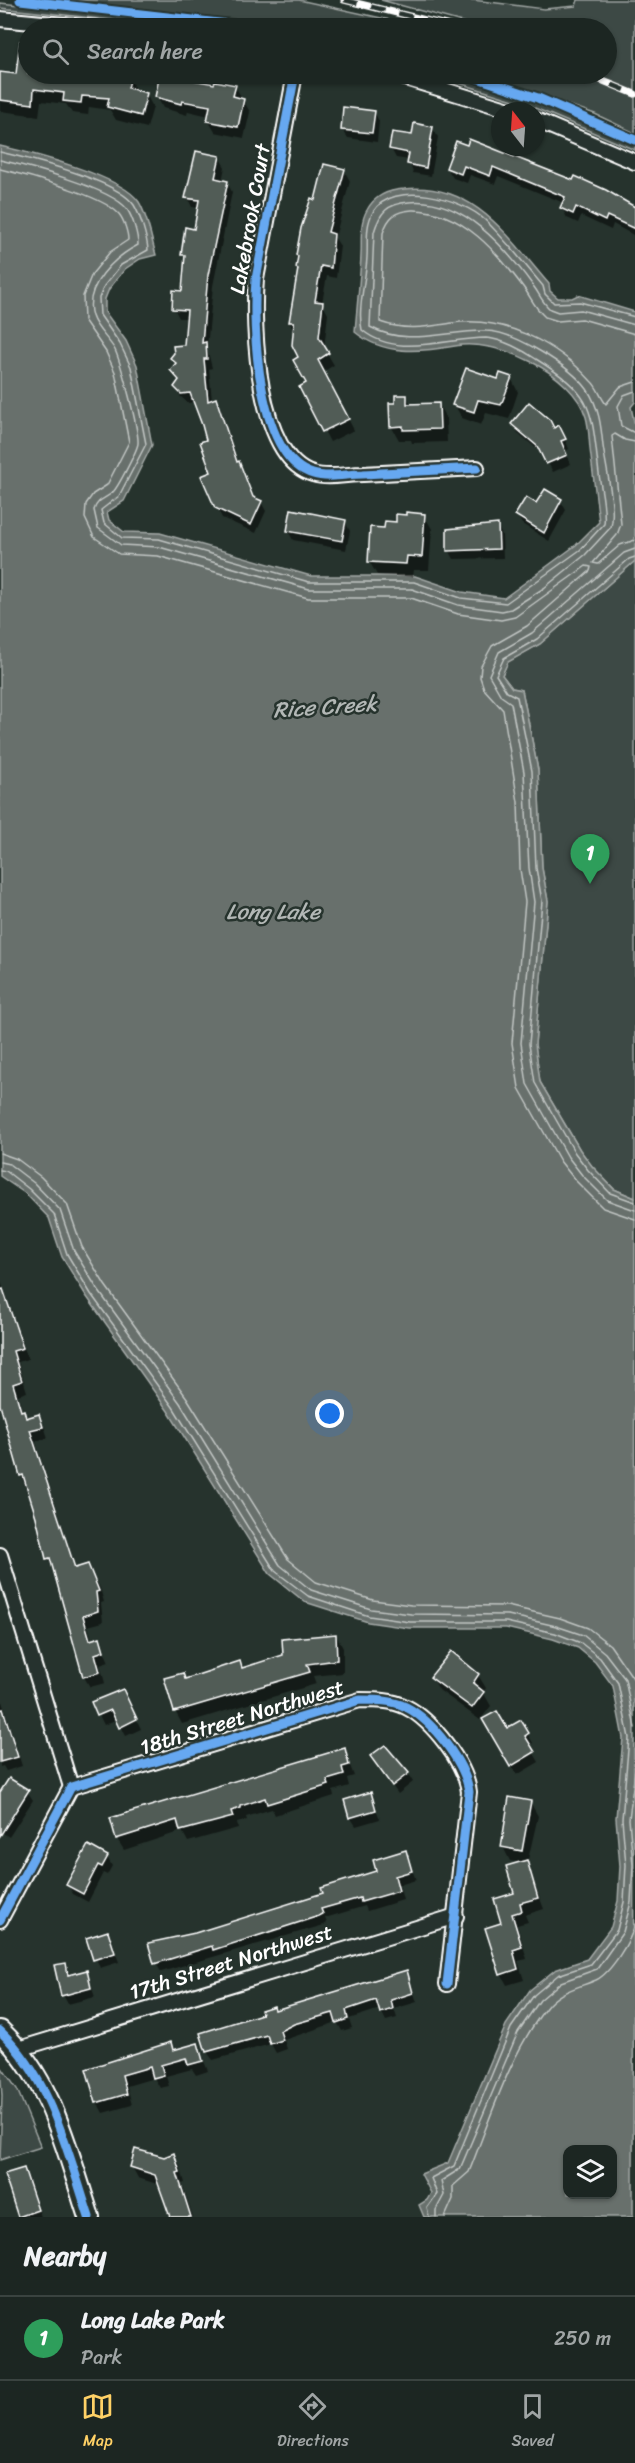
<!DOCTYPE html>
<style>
:root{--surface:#1c2622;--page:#29322f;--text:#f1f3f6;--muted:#a0a5a5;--line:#3a4340;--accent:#ffd166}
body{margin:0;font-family:Sriracha,sans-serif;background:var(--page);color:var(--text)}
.controls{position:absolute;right:18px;bottom:18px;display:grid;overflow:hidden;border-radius:12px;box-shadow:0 2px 4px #0004}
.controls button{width:54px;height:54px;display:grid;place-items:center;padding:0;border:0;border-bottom:2px solid var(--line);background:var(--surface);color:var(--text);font:30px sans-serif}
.compass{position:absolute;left:491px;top:102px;width:54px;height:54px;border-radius:50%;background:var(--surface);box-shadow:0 2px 4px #0004;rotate:343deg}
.you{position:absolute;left:330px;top:1414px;width:21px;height:21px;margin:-15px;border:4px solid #fff;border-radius:50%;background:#1a73e8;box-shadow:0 0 0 9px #1a73e833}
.badge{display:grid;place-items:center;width:39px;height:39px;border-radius:50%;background:var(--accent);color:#fff;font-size:20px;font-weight:700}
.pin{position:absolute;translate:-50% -50px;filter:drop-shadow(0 2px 3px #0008)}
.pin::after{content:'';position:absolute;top:32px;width:21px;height:18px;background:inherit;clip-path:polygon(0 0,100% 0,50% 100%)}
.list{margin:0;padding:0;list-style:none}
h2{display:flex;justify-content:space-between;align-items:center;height:78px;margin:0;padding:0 24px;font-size:26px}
h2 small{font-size:20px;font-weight:400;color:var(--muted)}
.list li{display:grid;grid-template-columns:39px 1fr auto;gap:18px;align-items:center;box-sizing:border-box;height:84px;padding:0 24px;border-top:2px solid var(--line)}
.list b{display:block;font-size:22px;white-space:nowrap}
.list p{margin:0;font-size:20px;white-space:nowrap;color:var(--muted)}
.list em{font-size:20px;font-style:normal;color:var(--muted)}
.icon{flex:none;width:33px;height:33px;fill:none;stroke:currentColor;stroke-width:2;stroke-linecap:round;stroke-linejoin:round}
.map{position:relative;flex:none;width:635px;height:2217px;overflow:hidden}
.search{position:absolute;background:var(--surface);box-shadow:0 2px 4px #0004;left:18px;right:18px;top:18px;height:66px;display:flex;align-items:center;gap:15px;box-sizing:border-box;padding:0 21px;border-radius:33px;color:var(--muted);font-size:22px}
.sheet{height:162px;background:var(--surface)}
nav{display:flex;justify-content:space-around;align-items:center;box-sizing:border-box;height:84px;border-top:2px solid var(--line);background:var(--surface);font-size:16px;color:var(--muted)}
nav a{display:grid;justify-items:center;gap:3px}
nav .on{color:var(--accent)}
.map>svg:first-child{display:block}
.green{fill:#3e4944;stroke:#9ea4a2;stroke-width:1.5}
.water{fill:#67706c;stroke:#a4a9a7;stroke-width:1.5;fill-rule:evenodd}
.shadow{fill:#0007}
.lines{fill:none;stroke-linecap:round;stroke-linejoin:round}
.shore{stroke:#c2c6c4;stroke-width:1.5}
.building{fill:#515c57;stroke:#fff;stroke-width:1.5}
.street-casing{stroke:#fff;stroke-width:18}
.secondary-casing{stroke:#fff;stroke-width:24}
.street{stroke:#26332d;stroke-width:14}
.secondary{stroke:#26332d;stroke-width:20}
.rail-casing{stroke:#fff;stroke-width:7}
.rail{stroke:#26332d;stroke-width:4.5;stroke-dasharray:14;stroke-linecap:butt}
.cycleway-casing{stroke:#26332d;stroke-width:13}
.cycleway{stroke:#66a8f1;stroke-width:9}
.labels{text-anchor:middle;stroke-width:5;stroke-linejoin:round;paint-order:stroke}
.street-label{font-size:21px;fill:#fff;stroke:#26332d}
.water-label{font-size:22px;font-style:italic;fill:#b3b8b6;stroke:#26332d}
</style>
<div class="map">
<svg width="635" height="2217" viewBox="0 0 635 2217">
<rect width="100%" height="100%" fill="#26332d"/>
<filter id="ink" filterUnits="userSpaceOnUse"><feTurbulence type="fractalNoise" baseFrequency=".0167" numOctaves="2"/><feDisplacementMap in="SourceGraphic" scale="12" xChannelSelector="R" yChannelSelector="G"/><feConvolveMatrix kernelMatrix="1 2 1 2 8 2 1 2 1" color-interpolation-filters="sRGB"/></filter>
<g filter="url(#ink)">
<g class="green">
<path d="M54,0H299L427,28H293Z"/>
<path d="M381,0H473L544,9L576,6L578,0H635V133L595,114L478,74H606V28H484Z"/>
<path d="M0,3L235,28H186L0,8Z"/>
<path d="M430,74C486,73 583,120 635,144V150L523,103Z"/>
<path d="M635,561V1198L614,1189L592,1166L580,1150L540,1082L535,1044L548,901L542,868L538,770L522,690L512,688L502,675L507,662L540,644Z"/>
<path d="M0,2065L17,2089L41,2147L0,2160L2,2096Z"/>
</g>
<path class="water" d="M0,146C31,153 123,176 139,202C148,217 151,238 156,255L140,259L125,269L109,289L105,299V312L126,341L137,365L152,445L124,501L107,512L109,520L124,532L160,533L311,576H415L462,592L504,598L576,545L599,522C596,497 593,473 590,449C589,439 589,427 586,417C573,373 498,338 455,346C420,352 384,356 355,332C357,306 360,280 361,255C362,240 359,224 367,210C375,195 388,190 404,189C474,181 509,238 549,284L550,291L558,298H572L578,295L635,312V402L631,407L635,426V561L540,644L508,662L502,675L512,688L522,690L538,770L542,868L548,901L535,1044L540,1082L580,1150L592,1166L614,1189L635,1198L633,2217H424L419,2205L427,2200L431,2193L421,2174L448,2163L506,2025L530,1990L555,1970L587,1959L611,1927L618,1901L620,1866L616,1818L623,1738L613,1686L595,1662L578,1648L553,1639L506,1628H409L368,1622L305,1602L270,1574L168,1411L87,1297L62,1257L49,1218L26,1194L0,1176ZM568,2150H612V2194H568Z"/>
<g class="shadow">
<path d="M19,62L28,63V74H113L130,78L136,92L146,94L153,107L147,128L116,120L110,110L89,107L88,115L72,113L66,104L41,101L39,116L0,111V73L18,75Z"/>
<path d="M216,86H235L250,112L244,138L215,132L208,120L209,116L188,111L187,115L163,108L157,97Z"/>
<path d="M374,112L379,121L377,142L348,138L342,129Z"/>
<path d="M432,128L438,137L431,176L413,173L409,160L396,158L391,149Z"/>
<path d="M457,143L635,208V236L613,224L611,230L581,216L578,223L567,218L562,208L564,203L498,176L495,184L470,175L467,183L453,178L447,168Z"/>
<path d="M219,157L225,167L222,181L227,182L232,192L213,286L207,348L212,368L209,369L212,401L216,400L221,410L238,463L254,499L261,502L266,511L256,533L222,518L217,508L207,441L195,402L188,403L181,397L175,387L180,382L172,371L176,365L172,358L185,346L188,318H179L174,308L184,292L186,259L183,254L195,230L199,208L192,207L187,197Z"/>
<path d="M344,170L350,181L335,238L340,246L336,278L327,276L322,303L328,314L324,348L334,365L323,372L354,430L330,442L301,387L308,384L290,322L299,272L297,255L316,202Z"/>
<path d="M511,378L518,392L509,419L486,413L481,425L462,418L454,404L498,381Z"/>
<path d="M406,396L411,405L438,404L446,418L447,442L412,443L411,440H399L391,426L397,405Z"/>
<path d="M513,424L554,429L564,436L569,449L565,451L571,464L553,472L543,454L518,433Z"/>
<path d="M560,500L566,510L549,541L522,524L517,515L537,506Z"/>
<path d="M424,515L432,529L429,570H414L413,577L377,575L369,561L386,530Z"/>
<path d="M345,522L350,531L346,550L293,540L288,531Z"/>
<path d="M497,526L502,535L503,558L454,559L449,550Z"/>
<path d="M0,1279L28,1359L18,1362L27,1392L18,1395L22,1411L27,1419L38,1416L44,1426L48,1438L35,1441L76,1569L87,1566L100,1588L104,1602L101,1603L103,1622L88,1626L92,1641L99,1639L109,1662L100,1665L105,1683L90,1687L84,1677L54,1569L48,1559L37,1517L21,1475L0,1402Z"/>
<path d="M336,1635L343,1648V1673L313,1676L316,1684L182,1724L175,1711L185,1681L239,1663L243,1669L285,1656Z"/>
<path d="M451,1654L478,1675L486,1688L483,1692L491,1706L480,1720L439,1690L432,1677Z"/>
<path d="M0,1695L22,1766L6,1771L3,1766L0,1767Z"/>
<path d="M127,1699L141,1729L126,1736L117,1719L104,1725L93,1703Z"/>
<path d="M484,1720L507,1730L521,1722L533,1743L529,1745L539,1762L517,1775Z"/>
<path d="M344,1750L354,1776L347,1778L349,1786L333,1791L334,1796L275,1815L272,1809L246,1817L247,1820L237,1823L238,1828L188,1842L182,1831L124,1850L117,1839Z"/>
<path d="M378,1766L408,1774L413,1782L398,1794Z"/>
<path d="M27,1791L33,1800L9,1837L0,1831V1795Z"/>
<path d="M370,1794L380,1819L356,1826L350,1817Z"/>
<path d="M530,1802L538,1816L527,1864L544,1909L525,1915L528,1922L517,1925L527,1959L518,1961L524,1980L507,1985L501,1974L503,1924L516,1894L522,1863L510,1861L503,1847Z"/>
<path d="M405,1852L416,1880L399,1885L403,1900L367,1911L365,1906L325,1918L327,1923L324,1925L161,1972L156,1963L195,1934L325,1894L378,1872Z"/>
<path d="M107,1857L112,1866L107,1875L103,1873L88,1902L73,1894L68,1885Z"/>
<path d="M108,1933L119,1962L100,1968L88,1939Z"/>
<path d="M65,1964L71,1976L86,1972L95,1997L68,2004L63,1995Z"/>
<path d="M406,1972L417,2002L394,2009L397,2018L386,2021L380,2009L349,2019L352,2028L342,2031L337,2022L284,2040L287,2049L276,2053L271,2044L213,2060L207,2052L202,2034Z"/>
<path d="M170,2044L174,2051L197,2044L208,2071L196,2075L192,2069L166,2076L169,2086L160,2088L154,2078L127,2086L132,2105L103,2113L97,2102L88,2070Z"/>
<path d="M174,2155L180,2166L185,2183L182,2184L193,2217H171L160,2185L138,2178L132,2167Z"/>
<path d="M24,2170L29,2179L41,2217H19L6,2175Z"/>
</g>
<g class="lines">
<g class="shore">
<path d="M0,152C30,159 117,180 134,205C141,217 147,237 148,250L121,265L104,286L99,298L100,315L120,344L131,367L146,444L119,496L101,510L104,523L122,538L159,539L309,582H414L461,598L506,603L580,550L604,524C606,508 601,490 599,474C591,408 595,396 536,359C523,350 502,339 486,338C446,338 397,359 362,330C357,309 366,280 367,257C368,242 365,226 373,212C393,179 462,198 485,220C506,240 524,264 543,286L545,294L554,303L580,302L635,317"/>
<path d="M0,160C27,166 111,188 127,209C133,218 138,235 138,245C115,257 83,286 92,316C96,329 109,339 115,350C121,363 139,430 138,443C138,449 118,487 113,492C106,499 97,499 94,510L98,528L121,545L159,547L309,589H412L458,605L502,611L511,609L544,588L585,555L611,527C616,508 606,467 603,446C601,425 599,407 587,389C571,367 514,331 486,331C447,330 407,347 370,327L374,232C380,212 387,204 409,202C462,196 506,248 534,287C540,295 542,302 550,309L558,312L581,310L635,325"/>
<path d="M0,169C26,175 102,195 119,214C124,220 128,233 128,240L110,252L92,274L83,296L84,320L106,352L115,372L129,442L107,485L93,494L86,504L85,518L94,537L119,554L158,556L308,598H411L458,614L501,620L515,617L586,566L591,567L590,571L527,626L492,646L481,666L480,677L484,689L503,710L518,802L520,869L525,902L512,1043L519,1088L560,1161L575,1180L603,1208L635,1219"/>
<path d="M635,334L582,319L558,321L545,317C535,308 532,300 526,291C499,254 462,209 412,210C395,211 388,217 383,233L380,322C405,331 426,327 452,323C504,316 557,343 591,381C598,387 600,397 606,404L620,387L635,382"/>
<path d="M635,391L624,395L618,406L621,426L635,433"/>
<path d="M635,442L625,440L615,434L612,436L621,524L617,535L593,563L598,564L620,545L635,540"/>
<path d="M635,549L624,553L532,633L499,652L489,675L501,696L511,703L524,772L529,868L534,902L521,1043L527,1084L568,1157L582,1175L607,1200L635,1210"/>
<path d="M635,557L629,559L537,639L504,658L496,675L507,692L517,697L532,771L536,868L542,901L529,1044L535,1083L575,1153L588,1170L610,1193L635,1202"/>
<path d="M0,1153L17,1159L41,1177L67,1204L82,1247L105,1285L187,1398L288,1559L316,1582L373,1600L411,1605L507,1606L560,1618L588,1628L610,1645L635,1681"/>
<path d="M0,1162L9,1164L34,1183L60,1210L74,1251L98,1290L180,1403L280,1565L311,1590L371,1609L411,1614L508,1615L556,1626L583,1635L605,1653L625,1679L635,1728"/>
<path d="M0,1170L6,1171L29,1189L54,1214L67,1254L91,1294L173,1407L275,1571L308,1596L369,1616L410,1622H506L555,1633L581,1643L600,1658L618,1683L629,1738L622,1819L626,1865L624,1902L617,1930L591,1964L558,1975L534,1995L511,2028L454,2166L431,2178L437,2194L427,2208L429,2217"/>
<path d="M436,2217V2210L444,2195L441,2181L460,2169L518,2032L540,2000L561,1982L597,1969L623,1932L631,1902L633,1865L629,1819L635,1771"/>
<path d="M445,2217L453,2199V2186L469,2172C491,2117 509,2056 545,2009C558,1991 577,1988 596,1980C611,1973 631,1940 635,1924"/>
</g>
</g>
<g class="building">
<path d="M20,41H28V74H120L131,76L128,88L147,93L141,116L107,107L109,98L82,96L81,103L63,101L64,93L34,89L33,104L0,100V72L16,74Z"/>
<path d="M160,74L214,84L215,81L236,85L233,96L244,99L238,127L207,121L210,106L182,101L181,104L155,97Z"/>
<path d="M343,107L375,111L372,133L341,130Z"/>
<path d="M414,123L433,127L426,168L407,164L409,153L389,149L392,132L412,135Z"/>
<path d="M469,139L573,180L575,176L606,190L635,207V229L607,216L605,221L576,207L573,214L560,208L565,197L493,167L490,176L464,166L461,174L446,168L456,141L467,145Z"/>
<path d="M196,151L220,156L215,178L228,181L208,275L202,343L206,342L207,359H204L208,401L216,398L237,462L239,461L253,497L262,501L251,525L215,508L201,476L211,472L200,442L206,440L202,425L190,393L181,394L174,387L179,380L170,370L176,363L170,358L174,353L173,346L184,345L187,310L172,309L173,290L182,291L185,255H181L185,227L194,229L199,200L185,198Z"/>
<path d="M324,164L345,169L328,232L334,234L331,268L321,266L315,301L323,302L319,337L329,353L318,360L349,419L322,432L299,387L306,383L293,360L298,357L292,345L294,322H289L298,269L296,268L298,256L296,255L301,228L311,198L315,200Z"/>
<path d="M466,368L498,379L500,373L512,377L501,405L478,400L474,412L452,405Z"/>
<path d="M395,395H407V404L439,403L440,429L403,430V426L390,427L389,403H395Z"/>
<path d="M529,402L550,420L554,428L559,425L566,439L561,441L567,455L546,464L537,446L511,424Z"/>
<path d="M545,489L562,499L544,533L515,515L526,497L536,503Z"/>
<path d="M291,509L346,520L342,541L287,531Z"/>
<path d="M406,512L425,514L422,557L407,556L406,564L368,562L370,527L384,528L385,521L396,522V514L406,515Z"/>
<path d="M498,524L499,549L447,551V529Z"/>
<path d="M3,1289L23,1348L13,1351L22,1381L13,1384L21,1411L24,1410L26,1418L39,1414L43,1427L30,1430L75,1568L88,1564L99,1591L96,1592L98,1611L83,1616L90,1640L100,1637L104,1651L95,1654L100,1672L83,1677L50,1558L46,1559L36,1517L23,1475L20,1476L0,1405V1290Z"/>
<path d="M336,1634L337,1660L307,1664L310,1672L174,1712L164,1678L183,1673L185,1679L240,1661L242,1668L283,1655L282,1639Z"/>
<path d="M451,1651L479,1674L473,1683L484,1692L472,1708L430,1677Z"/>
<path d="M123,1689L137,1719L119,1728L111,1710L97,1716L91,1702Z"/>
<path d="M3,1709L18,1757L0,1762V1710Z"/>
<path d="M497,1711L507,1728L521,1720L529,1733L525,1736L535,1752L510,1767L482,1719Z"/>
<path d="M385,1745L409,1773L392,1786L370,1756Z"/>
<path d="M345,1748L349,1765L342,1767L344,1775L327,1780L329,1785L267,1804L265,1798L241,1806V1808L231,1811L233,1817L180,1831L177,1820L116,1839L110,1818Z"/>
<path d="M9,1778L29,1790L0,1836V1792Z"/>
<path d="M371,1792L376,1810L349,1818L344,1800Z"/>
<path d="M509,1797L531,1801L522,1851L501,1847Z"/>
<path d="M88,1845L108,1856L102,1867L98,1865L83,1894L66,1885Z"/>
<path d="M406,1850L412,1871L395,1876L399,1891L361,1902L360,1898L321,1909L323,1914L319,1916L213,1950L212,1946L154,1964L148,1943L195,1933L323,1893L321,1888L376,1871L373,1860Z"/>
<path d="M527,1860L538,1898L520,1903L522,1911L512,1914L522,1947L513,1950L518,1969L500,1975L485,1928L501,1923L494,1899L514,1893L506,1866Z"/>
<path d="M108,1931L115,1953L93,1960L86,1938Z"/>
<path d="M66,1963L68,1975L87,1970L91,1988L61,1996L54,1965Z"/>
<path d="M407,1970L413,1993L391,2000L393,2009L380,2013L376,2000L346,2010L348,2019L336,2023L333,2013L294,2024L280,2031L283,2040L270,2044L267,2035L206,2052L200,2033L262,2014L261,2010L274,2006L275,2010Z"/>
<path d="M171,2042L173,2050L198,2043L203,2061L188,2065L186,2058L161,2065L164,2075L153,2078L150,2067L122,2075L127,2094L96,2103L86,2069Z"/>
<path d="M135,2149L164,2157L174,2153L180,2172L177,2173L191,2217H170L155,2175L130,2167Z"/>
<path d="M24,2168L38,2210L18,2217L4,2174Z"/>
</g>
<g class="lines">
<defs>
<g id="street">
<path d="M0,19L96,28"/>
<path d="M295,74L256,279C252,327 257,458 313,474C328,479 347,474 363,474C401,472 439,470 477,468"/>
<path d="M392,74L513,111"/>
<path d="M536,120L635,162"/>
<path d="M0,1555L71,1787"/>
<path d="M0,1920L71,1787L360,1700C376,1700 392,1700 406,1707C432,1720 466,1764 469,1792L447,1984"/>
<path d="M19,2049L456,1916"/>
</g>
<path id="secondary" d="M0,2031C52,2080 67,2151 89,2217"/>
</defs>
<use href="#street" class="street-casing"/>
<use href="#secondary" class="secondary-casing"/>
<use href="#street" class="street"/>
<use href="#secondary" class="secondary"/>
<defs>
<g id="rail">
<path d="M344,0L458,28"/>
<path d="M586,74L635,94"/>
</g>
</defs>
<use href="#rail" class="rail-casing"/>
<use href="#rail" class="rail"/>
<defs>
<g id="cycleway">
<path d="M20,0L263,28"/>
<path d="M295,74L256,279C252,327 257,458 313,474C328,479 347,474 363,474C401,472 439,470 477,468"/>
<path d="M465,74L538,98L635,140"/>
<path d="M0,1920L71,1787L360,1700C376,1700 392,1700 406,1707C432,1720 466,1764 469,1792L447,1984"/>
<path d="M0,2031C52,2080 67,2151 89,2217"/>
</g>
</defs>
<use href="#cycleway" class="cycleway-casing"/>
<use href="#cycleway" class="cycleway"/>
</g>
</g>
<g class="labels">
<g class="street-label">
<text transform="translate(250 219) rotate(-80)" y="7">Lakebrook Court</text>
<text transform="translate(242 1717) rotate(-17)" y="7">18th Street Northwest</text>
<text transform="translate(231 1962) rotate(-17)" y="7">17th Street Northwest</text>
</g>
<g class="water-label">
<text transform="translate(325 706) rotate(-4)" y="8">Rice Creek</text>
<text x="273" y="919">Long Lake</text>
</g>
</g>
</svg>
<div class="controls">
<button><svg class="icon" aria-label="layers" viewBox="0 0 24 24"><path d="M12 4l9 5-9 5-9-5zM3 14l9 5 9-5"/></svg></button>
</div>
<svg class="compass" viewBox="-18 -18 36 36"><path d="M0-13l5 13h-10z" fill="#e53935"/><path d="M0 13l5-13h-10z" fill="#a0a5a5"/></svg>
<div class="you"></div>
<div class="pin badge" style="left:590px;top:884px;background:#2e9e5b">1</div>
<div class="search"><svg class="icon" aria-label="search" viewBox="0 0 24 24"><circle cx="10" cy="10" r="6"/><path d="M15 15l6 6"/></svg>Search here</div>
</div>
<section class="sheet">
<h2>Nearby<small></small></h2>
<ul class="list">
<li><span class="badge" style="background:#2e9e5b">1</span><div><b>Long Lake Park</b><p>Park</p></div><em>250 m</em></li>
</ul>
</section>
<nav>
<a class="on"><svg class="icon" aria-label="map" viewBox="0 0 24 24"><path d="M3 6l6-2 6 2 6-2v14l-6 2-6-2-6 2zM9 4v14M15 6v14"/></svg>Map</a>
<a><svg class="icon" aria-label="directions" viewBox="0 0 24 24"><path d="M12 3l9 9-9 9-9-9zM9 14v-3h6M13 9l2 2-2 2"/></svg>Directions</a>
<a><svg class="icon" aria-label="saved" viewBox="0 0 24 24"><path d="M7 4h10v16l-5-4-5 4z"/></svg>Saved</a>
</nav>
